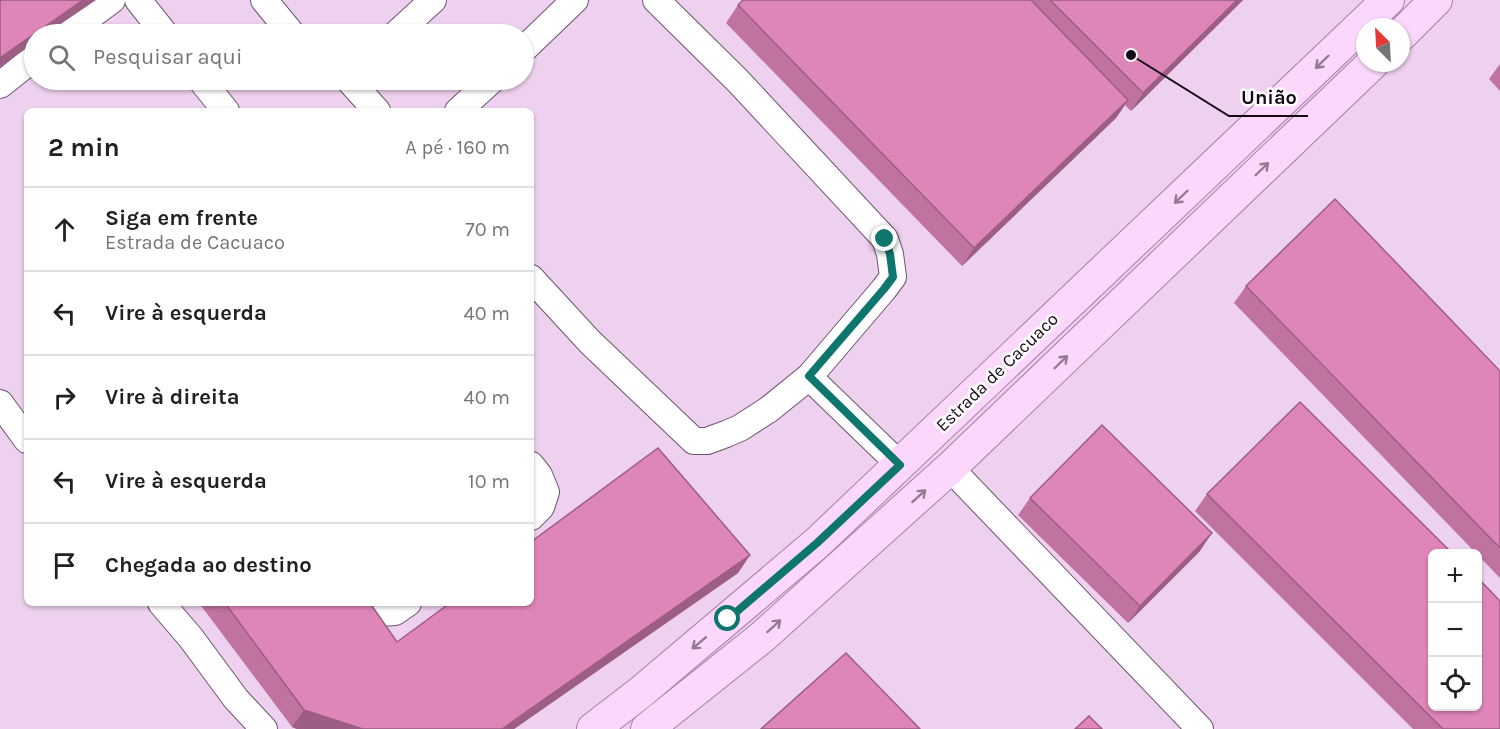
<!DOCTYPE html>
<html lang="pt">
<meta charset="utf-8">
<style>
:root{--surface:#fff;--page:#f6f6f6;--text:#202124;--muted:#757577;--line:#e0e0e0}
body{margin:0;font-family:Karla,sans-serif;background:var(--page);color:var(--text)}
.controls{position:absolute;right:18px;bottom:18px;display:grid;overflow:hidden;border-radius:9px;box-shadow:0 2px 4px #0004}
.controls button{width:54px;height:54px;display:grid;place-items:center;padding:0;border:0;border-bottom:2px solid var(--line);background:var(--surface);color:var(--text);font:30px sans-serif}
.compass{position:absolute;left:1356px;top:18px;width:54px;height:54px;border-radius:50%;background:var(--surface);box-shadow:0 2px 4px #0004;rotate:336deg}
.stop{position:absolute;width:18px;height:18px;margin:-14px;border:4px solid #0f766e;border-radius:50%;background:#fff}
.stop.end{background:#0f766e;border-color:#fff;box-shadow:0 2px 6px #0008}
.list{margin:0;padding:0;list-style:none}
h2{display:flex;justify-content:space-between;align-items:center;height:78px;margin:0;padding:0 24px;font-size:26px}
h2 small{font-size:20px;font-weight:400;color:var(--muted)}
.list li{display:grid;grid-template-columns:39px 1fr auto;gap:18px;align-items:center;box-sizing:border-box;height:84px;padding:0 24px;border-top:2px solid var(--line)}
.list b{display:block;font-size:22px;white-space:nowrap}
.list p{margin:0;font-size:20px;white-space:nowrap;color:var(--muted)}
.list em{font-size:20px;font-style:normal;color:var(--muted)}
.icon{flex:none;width:33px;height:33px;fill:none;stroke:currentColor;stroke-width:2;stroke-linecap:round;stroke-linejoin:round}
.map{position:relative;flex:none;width:1500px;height:729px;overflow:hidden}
.search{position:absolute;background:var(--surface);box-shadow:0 2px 4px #0004;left:24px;top:24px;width:510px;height:66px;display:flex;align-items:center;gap:15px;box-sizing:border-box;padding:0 21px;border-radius:33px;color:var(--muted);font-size:22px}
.panel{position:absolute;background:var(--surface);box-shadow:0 2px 4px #0004;left:24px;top:108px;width:510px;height:498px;border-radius:9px}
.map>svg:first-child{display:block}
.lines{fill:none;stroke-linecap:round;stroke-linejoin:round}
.minor-casing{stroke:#6d546e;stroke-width:28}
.major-casing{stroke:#a77fa9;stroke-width:34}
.minor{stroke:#fff;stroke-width:26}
.major{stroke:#fad7fb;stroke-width:32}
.wall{fill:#c0739f}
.shaded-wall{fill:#9c5e82}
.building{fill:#df86b9;stroke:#9c5e82;stroke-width:1.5}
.oneway{stroke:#927b93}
.route{stroke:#0f766e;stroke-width:8}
.labels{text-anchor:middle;stroke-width:5;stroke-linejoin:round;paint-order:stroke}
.street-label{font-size:18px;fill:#140b14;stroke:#fffcff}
.leader{fill:none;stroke:#140b14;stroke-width:2}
.callout-dot{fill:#140b14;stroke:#fffcff;stroke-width:2}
.callout-label{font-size:20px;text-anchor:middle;font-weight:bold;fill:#140b14;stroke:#fffcff;stroke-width:5;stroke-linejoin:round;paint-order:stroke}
</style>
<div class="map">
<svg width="1500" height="729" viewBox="0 0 1500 729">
<rect width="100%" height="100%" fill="#eed1ee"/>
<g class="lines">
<defs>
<g id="minor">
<path d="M138,0L165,34"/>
<path d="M264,0L292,34"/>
<path d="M66,34L112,0"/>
<path d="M396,34L433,0"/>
<path d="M524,49L575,0"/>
<path d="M201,80L226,111"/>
<path d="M349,80L377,111"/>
<path d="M0,85L34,58"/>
<path d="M458,111L492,80"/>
<path d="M531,278L590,342L694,441H707L726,434L740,428L768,410L809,377L884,289L893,277L890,254L885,239L738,81L656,0"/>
<path d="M809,377L900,465"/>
<path d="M0,403L27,440"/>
<path d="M531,465L539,475L546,492L541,507L531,517"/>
<path d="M950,468L1200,729"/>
<path d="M161,603L191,638L236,699L264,729"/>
<path d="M363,603L380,613L395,612L408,603"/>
</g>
<g id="major">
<path d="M1401,35L1436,0"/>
<path d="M593,729L641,692L817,543L1388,0"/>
<path d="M647,729L761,638L950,468L1373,63"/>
</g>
</defs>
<use href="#minor" class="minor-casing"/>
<use href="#major" class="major-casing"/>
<use href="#minor" class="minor"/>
<use href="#major" class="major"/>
</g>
<g class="wall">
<path d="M743,0H1243L1131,111L1125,105L1116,118L962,266L726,23L738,5Z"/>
<path d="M1500,64V91L1489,79Z"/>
<path d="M1246,286L1500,371V578L1234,303Z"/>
<path d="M1207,494L1500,729H1413L1195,511Z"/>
<path d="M1030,498L1200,551L1128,623L1018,515Z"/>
<path d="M750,555L738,573L514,729H297L292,727L199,603H370L397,642Z"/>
</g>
<g class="shaded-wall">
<path d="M83,0H96L46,34H34V43L0,67V58Z"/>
<path d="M1237,0H1243L1131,111L1143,93Z"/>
<path d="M1128,100L1116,118L962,266L974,248Z"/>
<path d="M1212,533L1200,551L1128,623L1140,606Z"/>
<path d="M750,555L738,573L514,729H502Z"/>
<path d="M304,710L363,729H297L292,727Z"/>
</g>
<g class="building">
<path d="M0,0H83L0,58Z"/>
<path d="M743,0H1031L1128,100L974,248L738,5Z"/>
<path d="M1050,0H1237L1143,93Z"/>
<path d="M1335,199L1500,371V548L1246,286Z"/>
<path d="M1300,402L1453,554H1432V706H1478V578L1500,601V729H1443L1207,494Z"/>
<path d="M1102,425L1212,533L1140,606L1030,498Z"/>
<path d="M658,448L750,555L502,729H363L304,710L225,603H370L397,642L450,603H531V542Z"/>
<path d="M846,653L920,729H761Z"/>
<path d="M1089,716L1102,729H1075Z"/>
</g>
<defs><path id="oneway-shaft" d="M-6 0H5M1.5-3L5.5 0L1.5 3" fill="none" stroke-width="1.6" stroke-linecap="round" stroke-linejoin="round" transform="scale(1.5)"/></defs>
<g class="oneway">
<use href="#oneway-shaft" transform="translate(1322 62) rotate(136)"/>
<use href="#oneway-shaft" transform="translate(1262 169) rotate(-44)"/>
<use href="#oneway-shaft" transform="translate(1181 197) rotate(136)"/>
<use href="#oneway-shaft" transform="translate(1061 362) rotate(-44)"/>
<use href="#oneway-shaft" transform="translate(919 496) rotate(-42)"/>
<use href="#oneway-shaft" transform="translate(774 626) rotate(-42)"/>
<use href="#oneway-shaft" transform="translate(699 643) rotate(140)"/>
</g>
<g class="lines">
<path class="route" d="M728,619L817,543L900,465L809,376L884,289L893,277L890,254L885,239"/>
</g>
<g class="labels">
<g class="street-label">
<text transform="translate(997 372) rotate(-44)" y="6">Estrada de Cacuaco</text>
</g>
</g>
<path class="leader" d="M1131 55L1229 116H1308"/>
<circle class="callout-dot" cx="1131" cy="55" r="6"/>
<g class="callout-label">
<text x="1269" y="104">União</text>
</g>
</svg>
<div class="controls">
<button>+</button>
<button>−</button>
<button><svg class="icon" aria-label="locate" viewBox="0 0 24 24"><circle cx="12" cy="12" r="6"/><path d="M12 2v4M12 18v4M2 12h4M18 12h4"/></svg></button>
</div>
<svg class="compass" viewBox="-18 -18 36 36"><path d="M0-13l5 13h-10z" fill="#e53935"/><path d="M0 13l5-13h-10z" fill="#757577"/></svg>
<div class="stop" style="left:728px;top:619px"></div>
<div class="stop end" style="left:885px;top:239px"></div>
<div class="search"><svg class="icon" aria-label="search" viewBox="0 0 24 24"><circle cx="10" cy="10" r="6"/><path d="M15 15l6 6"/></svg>Pesquisar aqui</div>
<section class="panel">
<h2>2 min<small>A pé · 160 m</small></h2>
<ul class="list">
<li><svg class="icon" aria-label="ahead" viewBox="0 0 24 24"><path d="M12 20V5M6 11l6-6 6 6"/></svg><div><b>Siga em frente</b><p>Estrada de Cacuaco</p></div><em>70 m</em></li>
<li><svg class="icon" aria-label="left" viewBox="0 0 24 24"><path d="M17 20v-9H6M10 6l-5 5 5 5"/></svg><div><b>Vire à esquerda</b></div><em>40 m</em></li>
<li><svg class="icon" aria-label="right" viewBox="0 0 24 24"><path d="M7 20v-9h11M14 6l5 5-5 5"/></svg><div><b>Vire à direita</b></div><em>40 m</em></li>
<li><svg class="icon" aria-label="left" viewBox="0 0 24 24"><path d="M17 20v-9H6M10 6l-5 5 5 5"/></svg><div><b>Vire à esquerda</b></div><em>10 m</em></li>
<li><svg class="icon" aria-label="arrive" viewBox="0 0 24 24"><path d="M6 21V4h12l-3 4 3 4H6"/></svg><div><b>Chegada ao destino</b></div></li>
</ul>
</section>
</div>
